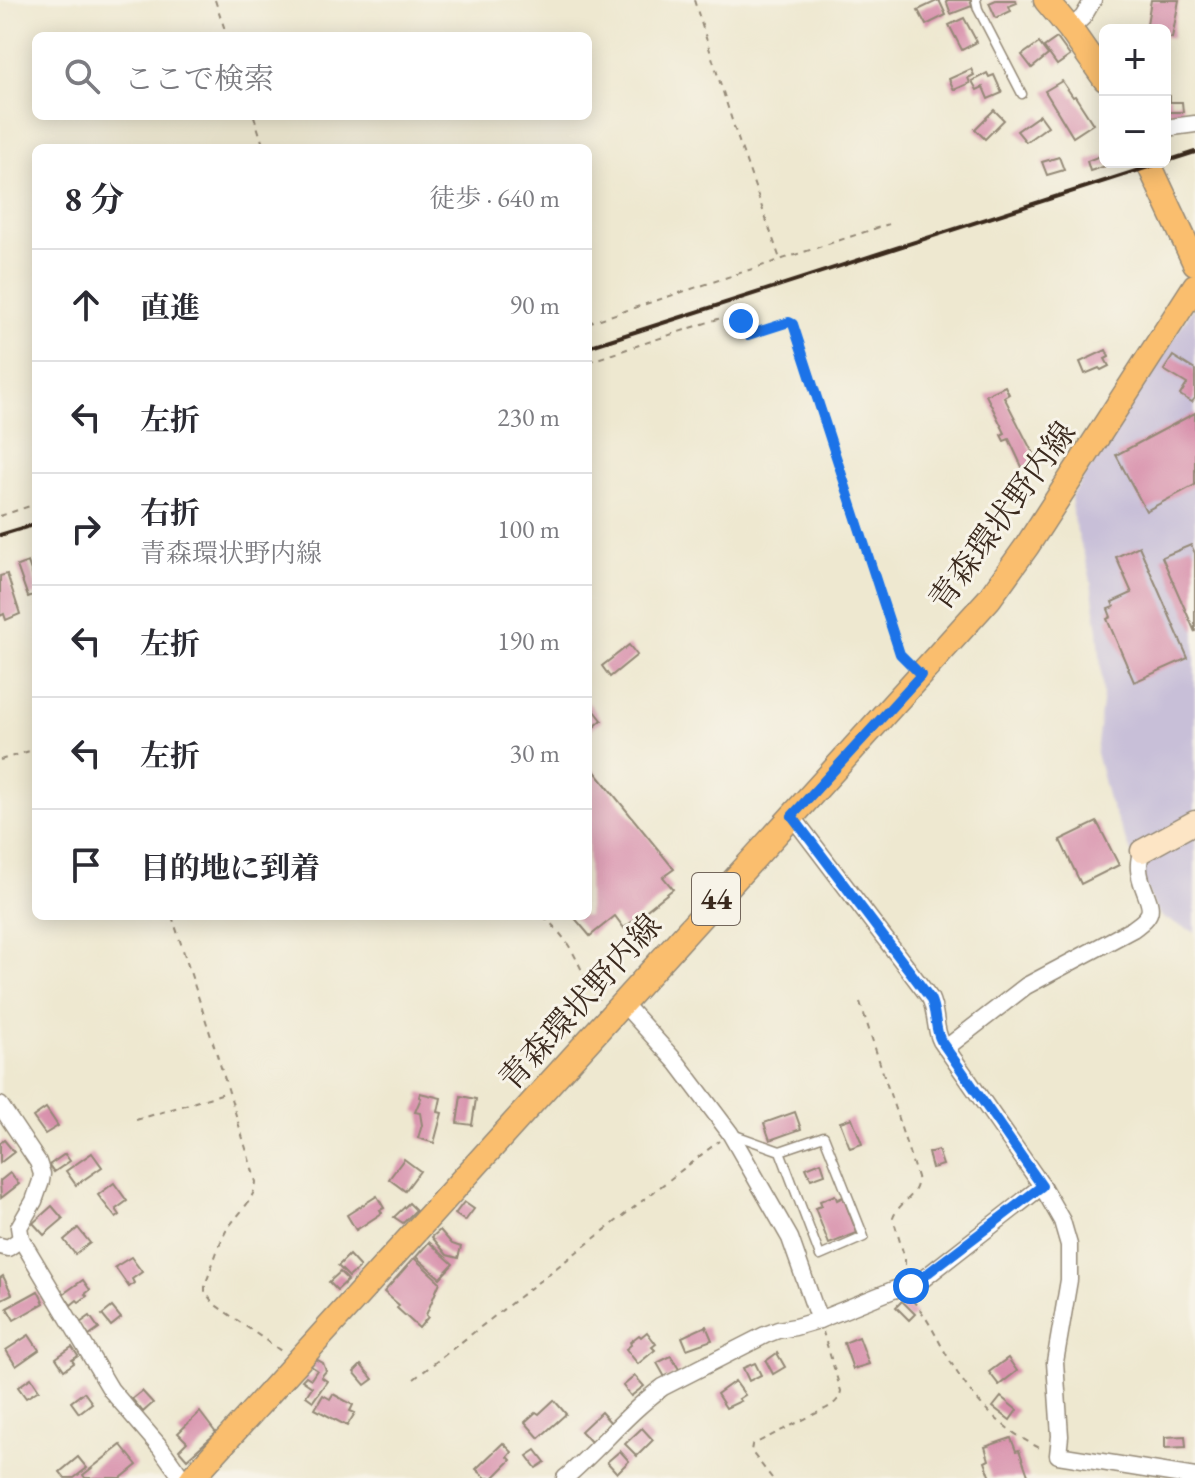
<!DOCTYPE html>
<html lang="ja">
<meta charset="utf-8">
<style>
:root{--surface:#fff;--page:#f2f2f3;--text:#2b2b33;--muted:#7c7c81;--line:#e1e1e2}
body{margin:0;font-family:"EB Garamond","Noto Serif JP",serif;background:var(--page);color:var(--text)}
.controls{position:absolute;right:24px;top:24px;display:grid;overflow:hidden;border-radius:12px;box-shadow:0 4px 20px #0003}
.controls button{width:72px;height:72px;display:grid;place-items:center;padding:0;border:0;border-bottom:2px solid var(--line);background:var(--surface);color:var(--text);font:40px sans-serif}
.stop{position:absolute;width:24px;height:24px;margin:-18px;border:6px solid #1a73e8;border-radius:50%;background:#fff}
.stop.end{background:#1a73e8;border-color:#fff;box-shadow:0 2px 8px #0008}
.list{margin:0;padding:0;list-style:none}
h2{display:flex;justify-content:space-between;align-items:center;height:104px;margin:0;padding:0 32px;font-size:34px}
h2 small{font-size:26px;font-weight:400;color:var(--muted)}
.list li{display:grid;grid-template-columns:52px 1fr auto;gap:24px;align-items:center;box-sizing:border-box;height:112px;padding:0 32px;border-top:2px solid var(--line)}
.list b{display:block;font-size:30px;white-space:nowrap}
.list p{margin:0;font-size:26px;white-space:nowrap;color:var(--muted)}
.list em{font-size:26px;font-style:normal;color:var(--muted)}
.icon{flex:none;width:44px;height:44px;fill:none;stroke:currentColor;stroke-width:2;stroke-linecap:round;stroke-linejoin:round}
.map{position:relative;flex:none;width:1195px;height:1478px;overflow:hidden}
.search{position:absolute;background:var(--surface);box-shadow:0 4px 20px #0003;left:32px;top:32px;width:560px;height:88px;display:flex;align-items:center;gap:20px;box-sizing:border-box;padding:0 28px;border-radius:12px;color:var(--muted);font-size:30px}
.panel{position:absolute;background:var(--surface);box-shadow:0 4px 20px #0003;left:32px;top:144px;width:560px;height:776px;border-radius:12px}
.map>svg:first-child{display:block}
.industrial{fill:#c8bfd8}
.building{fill:#d890ac}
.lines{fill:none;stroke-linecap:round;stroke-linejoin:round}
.lane-casing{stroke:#948977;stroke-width:11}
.street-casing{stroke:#948977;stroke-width:19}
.secondary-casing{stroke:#948977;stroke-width:25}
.primary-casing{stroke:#948977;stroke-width:27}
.path{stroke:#948977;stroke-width:2;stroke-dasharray:6 6;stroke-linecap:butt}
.lane{stroke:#fff;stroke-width:8}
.street{stroke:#fff;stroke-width:16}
.secondary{stroke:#fde5c5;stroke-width:22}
.primary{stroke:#fabe6e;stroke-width:24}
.rail{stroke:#3b2a1e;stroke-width:4}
.route{stroke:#1a73e8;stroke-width:10}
.labels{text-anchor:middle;stroke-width:6;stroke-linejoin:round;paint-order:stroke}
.shield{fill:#f7f3e8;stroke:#73665b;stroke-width:2}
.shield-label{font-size:30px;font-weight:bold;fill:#3b2a1e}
.street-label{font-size:32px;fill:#3b2a1e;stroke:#f7f3e8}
</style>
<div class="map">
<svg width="1195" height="1478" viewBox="0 0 1195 1478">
<rect width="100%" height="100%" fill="#f7f3e8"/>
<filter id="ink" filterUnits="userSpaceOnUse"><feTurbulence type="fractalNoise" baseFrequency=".0125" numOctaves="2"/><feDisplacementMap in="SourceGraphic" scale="16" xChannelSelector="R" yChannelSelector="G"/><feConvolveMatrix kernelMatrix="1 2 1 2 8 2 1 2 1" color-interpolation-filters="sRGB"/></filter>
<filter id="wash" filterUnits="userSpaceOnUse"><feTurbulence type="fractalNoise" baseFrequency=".006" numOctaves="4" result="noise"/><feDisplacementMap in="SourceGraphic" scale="32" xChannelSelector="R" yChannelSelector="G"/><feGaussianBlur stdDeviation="1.8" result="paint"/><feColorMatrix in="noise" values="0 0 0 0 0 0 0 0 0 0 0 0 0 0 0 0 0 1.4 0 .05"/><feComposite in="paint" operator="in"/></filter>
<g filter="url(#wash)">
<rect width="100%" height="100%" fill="#eee8d0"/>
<path class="industrial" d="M1195,305V932L1163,918L1155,908L1108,799L1096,753L1103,694L1098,630L1090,576L1074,521L1071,497Z"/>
<g id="blocks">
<g class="building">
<path d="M939,0L946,15L926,25L918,10Z"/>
<path d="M946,0H970L972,6L951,14Z"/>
<path d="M996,0H1016L1017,3L1009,6L1011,11L996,18L989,3Z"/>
<path d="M1151,0H1179L1172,38L1165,37V30H1146Z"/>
<path d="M964,18L977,42L962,50L949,25Z"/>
<path d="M1057,38L1070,56L1057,65L1044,47Z"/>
<path d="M1039,43L1048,55L1032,68L1022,55Z"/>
<path d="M971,69L974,75L968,78L970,83L954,90L949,79Z"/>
<path d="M987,73L989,77L994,75L1002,93L988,99L983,87L977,90L972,81Z"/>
<path d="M1062,81L1073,97L1075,96L1093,124L1073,137L1045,91Z"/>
<path d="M1170,96V102H1182L1183,112H1165V97Z"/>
<path d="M994,110L1004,120L985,139L975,129Z"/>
<path d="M1040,115L1048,126L1026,142L1017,131Z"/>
<path d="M1105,154V162L1115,163L1090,171L1087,161Z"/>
<path d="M1059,157L1064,170L1047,175L1042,162Z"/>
<path d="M1106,350L1109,357L1105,359L1109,366L1101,370L1099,368L1085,374L1080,362Z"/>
<path d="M1173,356L1195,370V398L1192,402L1180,395L1187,384L1164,370Z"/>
<path d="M1005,386L1009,394L1004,397L1037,461L1023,469L1009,439L1004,441L1001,435L1005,433L986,395Z"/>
<path d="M1195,413V485L1146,511L1116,455Z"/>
<path d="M1191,545L1195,553V632L1162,557Z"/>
<path d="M1139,546L1188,658L1134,682L1107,619L1111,617L1108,609L1114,607L1112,602L1132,593L1116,557Z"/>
<path d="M28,562L36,585V594L28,597L17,566Z"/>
<path d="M7,574L20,614L6,620L4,614L0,616V576Z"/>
<path d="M629,645L637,655L610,677L602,666Z"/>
<path d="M588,702L602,720L588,732Z"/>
<path d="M588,763L674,869L663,877L673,889L624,928L615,916L590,936L573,916H588Z"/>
<path d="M1097,822L1119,865L1081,884L1060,840Z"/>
<path d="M420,1093L441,1098L438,1112L442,1113L434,1143L418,1138L422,1125L420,1113L415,1112L421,1098L419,1097Z"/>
<path d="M461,1096L476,1099L472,1125L457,1123Z"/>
<path d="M46,1108L58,1126L45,1134L33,1117Z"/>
<path d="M795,1112L801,1129L770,1140L764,1123Z"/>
<path d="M852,1118L862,1144L850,1148L840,1122Z"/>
<path d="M4,1140L14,1152L0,1163V1143Z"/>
<path d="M938,1150L943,1165L932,1168L928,1153Z"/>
<path d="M92,1153L102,1167L76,1185L66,1171Z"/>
<path d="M65,1154L70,1161L54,1172L49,1165Z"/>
<path d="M404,1159L420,1171L405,1191L389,1179Z"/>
<path d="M821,1162L825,1174L811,1179L806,1168Z"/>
<path d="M10,1173L19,1184L1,1198L0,1181Z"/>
<path d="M114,1183L127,1201L116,1209L120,1215L116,1218L98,1195Z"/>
<path d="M835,1195L837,1200L843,1197L857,1233L829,1244L815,1208L822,1206L820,1201Z"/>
<path d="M377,1196L384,1208L380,1210L382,1213L356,1230L347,1215Z"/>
<path d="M464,1202L474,1209L465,1221L455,1214Z"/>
<path d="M409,1203L416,1210L403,1223L394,1217Z"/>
<path d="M52,1206L63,1219L44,1235L33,1223Z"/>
<path d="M78,1228L90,1243L75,1254L64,1240Z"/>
<path d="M440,1230L452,1244L461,1247L458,1258L447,1255L432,1237Z"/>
<path d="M429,1242L453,1264L440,1278L416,1257Z"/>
<path d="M349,1255L360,1267L349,1277L338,1266Z"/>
<path d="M131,1257L142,1272L132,1279L134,1283L129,1287L115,1267Z"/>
<path d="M414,1258L440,1282L426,1315L428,1317L419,1328L397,1308L399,1305L384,1292Z"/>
<path d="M340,1272L348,1280L337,1290L329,1282Z"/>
<path d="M3,1276L12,1294L0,1300V1278Z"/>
<path d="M83,1280L90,1290L85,1294L87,1296L79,1302L77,1300L71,1305L63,1294Z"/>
<path d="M38,1291L44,1303L14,1320L7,1308Z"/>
<path d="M902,1301L915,1314L909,1320L896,1307Z"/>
<path d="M112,1307L121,1318L111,1326L102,1315Z"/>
<path d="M90,1316L99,1329L89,1336L80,1323Z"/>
<path d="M706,1326L712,1340L687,1349L682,1337Z"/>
<path d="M647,1332L656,1344L652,1347L655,1350L638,1364L626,1349L631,1345L630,1342L639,1335L641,1337Z"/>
<path d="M29,1335L39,1350L16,1366L6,1350Z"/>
<path d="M859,1337L869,1364L853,1369L844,1343Z"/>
<path d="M72,1347L78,1356L72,1360L74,1363L64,1370L56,1358Z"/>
<path d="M777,1353L785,1367L773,1374L766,1361Z"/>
<path d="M671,1356L680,1371L666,1379L657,1363Z"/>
<path d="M1008,1358L1017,1371L999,1385L989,1372Z"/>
<path d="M316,1359L323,1363L326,1371L321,1377L327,1381L313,1401L306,1396L312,1387L302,1380L306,1376L311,1379L317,1370L311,1366Z"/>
<path d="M755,1363L761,1375L749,1381L743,1368Z"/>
<path d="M361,1365L373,1379L365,1385L354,1372Z"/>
<path d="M635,1376L644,1386L631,1396L623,1386Z"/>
<path d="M31,1378L39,1390L26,1398L18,1387Z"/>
<path d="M735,1381L745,1395L739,1399L741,1401L726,1408L717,1394Z"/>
<path d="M142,1391L153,1403L143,1412L132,1399Z"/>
<path d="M84,1392L92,1403L79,1413L71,1402Z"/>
<path d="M333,1394L353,1405L350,1411L355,1413L347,1426L315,1409L323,1395L330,1399Z"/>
<path d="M1001,1397L1017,1410L1010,1420L993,1407Z"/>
<path d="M554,1400L566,1414L539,1438L525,1422L536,1412L539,1414Z"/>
<path d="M200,1412L216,1433L187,1459L179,1450L187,1442L178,1433Z"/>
<path d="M601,1412L612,1424L592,1443L581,1431Z"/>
<path d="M642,1428L653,1440L637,1456L625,1444Z"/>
<path d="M1185,1436L1186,1447L1165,1448V1437Z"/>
<path d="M1011,1438L1016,1451L1019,1450L1029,1478H991L985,1462L989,1460L985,1447Z"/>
<path d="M503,1443L512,1452L508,1457L511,1460L493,1478H486L476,1469Z"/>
<path d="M121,1445L137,1465L121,1478H85L83,1475Z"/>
<path d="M536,1450L545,1462L536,1468L527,1456Z"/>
<path d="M620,1451L629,1461L617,1473L607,1462Z"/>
<path d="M78,1457L87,1468L74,1478H65L60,1472Z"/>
</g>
</g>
</g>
<g filter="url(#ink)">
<use href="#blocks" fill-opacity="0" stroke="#948977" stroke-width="2"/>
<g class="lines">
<defs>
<g id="lane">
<path d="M976,0L978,9L1022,94"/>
<path d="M735,1135L780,1151L820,1256L864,1237L824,1136L780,1151"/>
</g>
<g id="street">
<path d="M1070,29L1083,17L1093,0"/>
<path d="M1165,128L1195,124"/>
<path d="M792,816L930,998C937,1012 934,1028 941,1041L1042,1186"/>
<path d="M622,1002L678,1064L730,1133L790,1238L819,1320"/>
<path d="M946,1048L1026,986L1133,929C1138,925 1145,921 1148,915C1157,902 1130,879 1142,851"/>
<path d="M0,1105L38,1162L42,1174L41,1181L34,1201L19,1227L21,1239L111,1390L160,1447L182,1478"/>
<path d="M0,1246L8,1248L21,1239"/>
<path d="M565,1478C599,1449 627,1413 663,1387L765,1335L778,1330L795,1327L819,1320L893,1290L918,1283L1042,1186L1062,1221L1069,1245V1280L1055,1362L1060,1436L1058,1455L1195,1477"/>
</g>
<path id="secondary" d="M1142,851L1195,822"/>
<g id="primary">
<path d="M1046,0L1070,29L1105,79"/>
<path d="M1148,162L1195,263"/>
<path d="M192,1478L989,599L1027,546L1195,286"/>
</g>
</defs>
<use href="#lane" class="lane-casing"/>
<use href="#street" class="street-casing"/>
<use href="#secondary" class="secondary-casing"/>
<use href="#primary" class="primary-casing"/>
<g class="path">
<path d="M215,0L227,36"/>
<path d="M694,0L736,133L780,259"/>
<path d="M254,116L264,148"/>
<path d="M588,323L889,224"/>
<path d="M588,362L724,317H736L741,321L745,333L748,335L789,322L793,324L892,632L900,654L908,663"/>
<path d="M0,516L36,504"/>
<path d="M0,760L36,749"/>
<path d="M172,916L229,1092L256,1182C254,1202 236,1215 226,1231C217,1248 212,1268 205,1285V1292L214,1304L281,1351"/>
<path d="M543,916C554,926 564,937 572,951C582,968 587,986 600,1002"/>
<path d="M860,1002L917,1177C920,1196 899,1201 893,1218L905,1259V1269"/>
<path d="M136,1120L228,1092"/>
<path d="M912,1300C928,1317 937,1339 949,1359C971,1398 1001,1430 1042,1449"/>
<path d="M414,1379L719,1141"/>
<path d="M772,1478L751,1451L752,1445L825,1409C834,1404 839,1401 841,1391L823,1332"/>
</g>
<use href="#lane" class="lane"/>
<use href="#street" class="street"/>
<use href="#secondary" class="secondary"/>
<use href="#primary" class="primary"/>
<g class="rail">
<path d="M588,347L1195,152"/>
<path d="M0,535L36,524"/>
</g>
</g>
</g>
<g class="lines" filter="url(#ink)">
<path class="route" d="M741,321L745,333L748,335L789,322L793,324L900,654L921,675L792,816L930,998C937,1012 934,1028 941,1041L1042,1186L911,1286"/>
</g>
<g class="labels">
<rect class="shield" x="692" y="873" width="48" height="52" rx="6"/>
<g class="shield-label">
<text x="716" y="909">44</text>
</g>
<g class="street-label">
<text transform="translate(1002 516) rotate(-54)" y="11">青森環状野内線</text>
<text transform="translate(580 1002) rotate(-48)" y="11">青森環状野内線</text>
</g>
</g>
</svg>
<div class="controls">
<button>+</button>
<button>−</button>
</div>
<div class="stop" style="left:911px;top:1286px"></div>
<div class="stop end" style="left:741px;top:321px"></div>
<div class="search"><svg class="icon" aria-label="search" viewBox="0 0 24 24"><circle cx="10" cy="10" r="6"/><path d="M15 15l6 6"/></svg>ここで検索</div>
<section class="panel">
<h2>8 分<small>徒歩 · 640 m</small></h2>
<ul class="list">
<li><svg class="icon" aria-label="ahead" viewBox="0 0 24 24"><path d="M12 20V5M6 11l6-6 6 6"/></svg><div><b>直進</b></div><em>90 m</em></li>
<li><svg class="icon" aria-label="left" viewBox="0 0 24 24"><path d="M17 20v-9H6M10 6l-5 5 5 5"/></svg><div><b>左折</b></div><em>230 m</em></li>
<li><svg class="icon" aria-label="right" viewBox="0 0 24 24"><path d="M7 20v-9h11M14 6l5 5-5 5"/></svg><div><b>右折</b><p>青森環状野内線</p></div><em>100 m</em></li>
<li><svg class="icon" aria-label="left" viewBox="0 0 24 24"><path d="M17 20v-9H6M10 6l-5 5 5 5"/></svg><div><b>左折</b></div><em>190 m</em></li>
<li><svg class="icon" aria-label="left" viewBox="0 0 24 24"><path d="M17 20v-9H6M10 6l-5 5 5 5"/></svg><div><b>左折</b></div><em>30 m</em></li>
<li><svg class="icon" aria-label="arrive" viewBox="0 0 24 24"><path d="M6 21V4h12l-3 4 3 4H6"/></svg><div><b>目的地に到着</b></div></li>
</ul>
</section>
</div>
